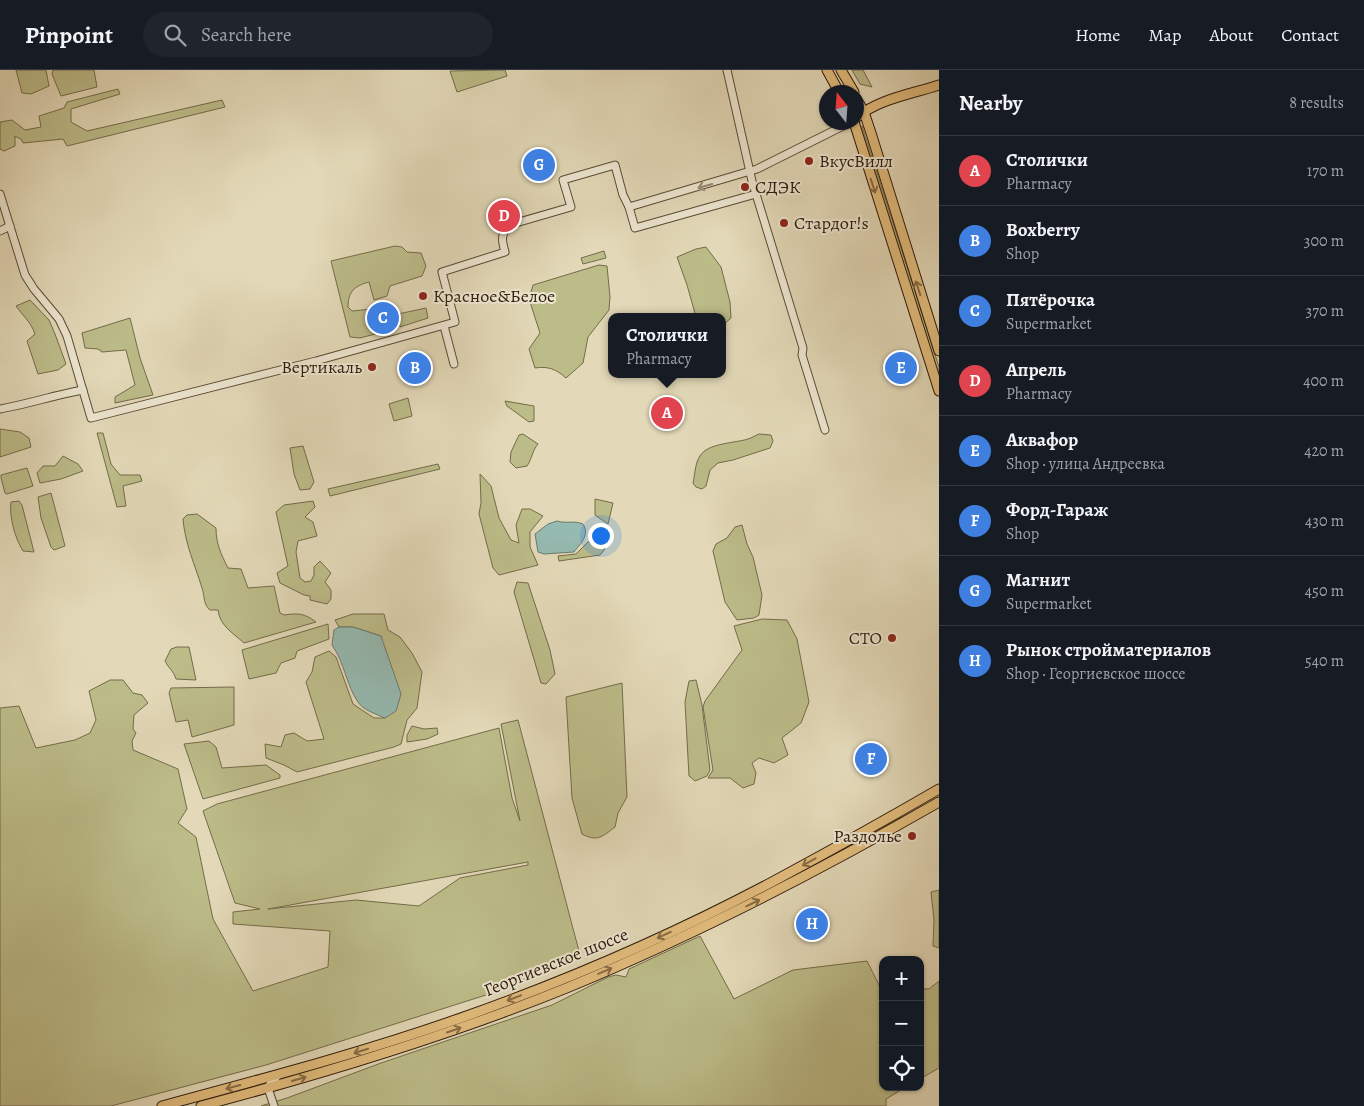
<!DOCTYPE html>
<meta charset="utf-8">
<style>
:root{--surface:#171b24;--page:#20242c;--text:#f1f3f6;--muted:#9ea1a6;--line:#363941;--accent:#c59692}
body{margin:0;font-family:Alegreya,serif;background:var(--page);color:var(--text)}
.controls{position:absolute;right:15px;bottom:15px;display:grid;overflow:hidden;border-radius:10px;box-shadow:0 1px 4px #0004}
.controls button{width:45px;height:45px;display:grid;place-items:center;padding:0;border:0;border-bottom:1px solid var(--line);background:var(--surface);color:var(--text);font:25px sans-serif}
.compass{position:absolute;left:819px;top:15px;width:45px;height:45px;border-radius:50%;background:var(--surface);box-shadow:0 1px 4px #0004;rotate:343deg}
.you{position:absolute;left:600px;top:465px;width:18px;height:18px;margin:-12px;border:4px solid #fff;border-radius:50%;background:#1a73e8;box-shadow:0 0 0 8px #1a73e833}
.badge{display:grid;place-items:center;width:32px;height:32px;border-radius:50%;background:var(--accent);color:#fff;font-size:16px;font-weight:700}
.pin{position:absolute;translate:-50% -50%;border:2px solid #fff;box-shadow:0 1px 5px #0006}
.popup{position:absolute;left:608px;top:243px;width:118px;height:65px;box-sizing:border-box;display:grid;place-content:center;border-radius:10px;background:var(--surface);filter:drop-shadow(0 1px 4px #0005);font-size:16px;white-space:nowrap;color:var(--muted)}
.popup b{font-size:19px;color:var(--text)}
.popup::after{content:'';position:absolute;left:50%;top:100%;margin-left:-10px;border:10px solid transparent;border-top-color:var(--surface)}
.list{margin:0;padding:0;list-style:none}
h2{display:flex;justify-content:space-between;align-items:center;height:65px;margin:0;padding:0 20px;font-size:21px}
h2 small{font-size:16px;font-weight:400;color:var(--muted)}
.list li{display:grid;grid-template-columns:32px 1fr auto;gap:15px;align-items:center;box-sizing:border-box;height:70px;padding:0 20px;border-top:1px solid var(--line)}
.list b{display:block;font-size:19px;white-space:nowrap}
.list p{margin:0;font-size:16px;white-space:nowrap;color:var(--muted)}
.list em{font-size:16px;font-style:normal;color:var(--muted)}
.icon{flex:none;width:28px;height:28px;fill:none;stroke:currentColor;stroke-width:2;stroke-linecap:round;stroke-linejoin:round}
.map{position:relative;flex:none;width:939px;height:1036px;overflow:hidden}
header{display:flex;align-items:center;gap:30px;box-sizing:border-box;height:70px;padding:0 25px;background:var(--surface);border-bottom:1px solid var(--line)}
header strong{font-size:24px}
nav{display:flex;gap:28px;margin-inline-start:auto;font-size:18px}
.search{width:350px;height:45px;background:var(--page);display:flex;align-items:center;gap:12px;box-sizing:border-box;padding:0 18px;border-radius:28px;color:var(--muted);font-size:19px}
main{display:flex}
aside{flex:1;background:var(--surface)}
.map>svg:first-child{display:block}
.green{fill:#bcbc89;stroke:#746b4a;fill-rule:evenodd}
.water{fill:#95bab1;stroke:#6b7a6f}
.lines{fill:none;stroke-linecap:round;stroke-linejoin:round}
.minor-casing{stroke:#5a4a36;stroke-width:9}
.major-casing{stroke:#2d1a0b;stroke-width:11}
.minor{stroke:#ede6d1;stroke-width:7}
.major{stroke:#e2bc7c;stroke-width:9}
.oneway{stroke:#978a78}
.oneway2{stroke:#886b44}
.poi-dot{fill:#8f2418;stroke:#ede6d1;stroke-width:2}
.labels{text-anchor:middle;stroke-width:4;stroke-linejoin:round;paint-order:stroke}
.poi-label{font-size:18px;fill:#2d1a0b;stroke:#ede6d1;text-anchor:start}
.street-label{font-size:18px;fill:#2d1a0b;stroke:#ede6d1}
</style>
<header>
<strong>Pinpoint</strong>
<div class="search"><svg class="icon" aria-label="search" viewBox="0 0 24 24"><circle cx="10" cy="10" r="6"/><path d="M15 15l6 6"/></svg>Search here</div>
<nav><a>Home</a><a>Map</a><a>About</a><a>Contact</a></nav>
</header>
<main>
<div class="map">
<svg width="939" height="1036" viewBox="0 0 939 1036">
<rect width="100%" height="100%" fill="#e3d9b8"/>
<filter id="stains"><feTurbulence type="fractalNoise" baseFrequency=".004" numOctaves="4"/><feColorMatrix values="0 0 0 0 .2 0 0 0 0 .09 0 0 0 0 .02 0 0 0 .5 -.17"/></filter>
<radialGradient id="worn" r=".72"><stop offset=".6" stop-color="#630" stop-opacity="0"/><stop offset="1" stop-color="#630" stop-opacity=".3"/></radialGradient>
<g class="green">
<path d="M16,0H46L49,16L31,24L22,23Z"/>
<path d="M53,0H94L97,17L61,26L52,4Z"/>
<path d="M505,0L507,6L457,22L450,1Z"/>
<path d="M852,0H863L872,17L860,14Z"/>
<path d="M118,19L120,24L71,39V52L87,61L222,30L225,37L67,76L63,69L23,73L22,70L15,66V76L4,81L0,79V52L12,50L25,60L41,57L39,46L64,38L67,32Z"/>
<path d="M862,56L939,297V309L860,57Z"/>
<path d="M395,176L402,177L407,182L421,183L426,196L422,206L390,216L387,226L374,230L369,212C354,216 348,222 348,237L352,241L372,239L379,263L360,268L350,267L331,191Z"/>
<path d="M706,177L721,197L730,232L731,248L722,256V247H696L687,215L677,187L696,179Z"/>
<path d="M604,181L606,188L583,194L581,188Z"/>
<path d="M599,195L607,196L610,227L609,240L588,267L583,293L566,308C556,299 548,296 535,298L529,279L540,263L529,229L533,215Z"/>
<path d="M30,230L49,250L55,264L66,294L58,300L38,304L27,271L35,264C31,252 23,246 16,236Z"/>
<path d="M426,238L428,248L400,257L398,244Z"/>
<path d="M130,248L140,288L153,325L115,333V327L135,315L126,280L102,282L98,279L85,278L82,263Z"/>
<path d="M408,328L412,346L394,351L389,334Z"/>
<path d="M505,331L534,336V351L529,352L507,336Z"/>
<path d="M0,359L20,362L29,368L31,377L0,387Z"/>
<path d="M97,363H103L111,394L120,405H140L142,411L123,416L126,436L117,437Z"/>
<path d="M523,364L538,374C532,381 532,389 527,396L516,398L510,392L511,382L519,365Z"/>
<path d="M759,364L771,365L773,371L770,378L733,390L718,393L710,400L706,416L702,419L696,417L693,413C695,405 695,393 700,386C707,373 736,373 748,369C752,368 756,365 759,364Z"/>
<path d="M303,376L314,412L310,419L300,420L294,404L290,378Z"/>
<path d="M63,386L78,394L83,401L61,409L40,413L37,403L43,396H55Z"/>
<path d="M438,394L440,399L330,426L328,419Z"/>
<path d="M27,398L33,416L7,424L5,423L1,408V405Z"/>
<path d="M480,404L491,416L499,448L511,470L519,473L516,455L522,439H530L543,446L530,462V477L538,495L499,505L493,498L479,444L481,433Z"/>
<path d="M51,423L65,476L54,480L51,477L41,448L38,427Z"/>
<path d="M595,429L613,433L608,454L595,445Z"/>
<path d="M19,431L22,435L34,482L23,481C15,468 9,447 11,432Z"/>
<path d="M313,431L315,437L305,447L313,452L317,466L298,471L296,482L300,508L305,512L311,511L314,505V497L320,491L331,503L325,512L331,520V529L327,534L310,530V526L304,525L280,513L277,503L288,496L276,442L284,435Z"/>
<path d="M197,444L216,458C216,474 221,484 228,498L241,499L248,518L274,516L280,543L284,545C298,543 304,543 316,552L244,573C232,562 220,556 218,540H210C203,534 205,527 202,518C195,495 185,474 183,449L187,445Z"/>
<path d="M742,455L747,474L753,487L762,525L759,545L754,548L737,550L725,532L713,481L716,474L727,468L735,457Z"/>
<path d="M588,472L596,473L605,479L600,485L559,491L558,486L576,484Z"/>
<path d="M517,512L528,513L550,580L555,604L546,614L541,613L514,522Z"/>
<path d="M353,544H384L388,560L400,567L412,583L422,602L417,638L407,650L401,674L394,677L297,702L284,695L266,688L265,674L281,677L285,665L294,663L307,671L324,669L306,612L312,602L315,587L329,581L336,587L353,634L374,648H385L381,566L353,557H339L335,550Z"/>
<path d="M762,549L787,550L797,569L809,632L801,653L782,668L788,685L774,693L759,688L752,693L756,703L754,714L743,718L730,708H708L713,700L703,637L705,631L742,580L734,556Z"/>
<path d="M328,554L329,569L297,581L295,588L281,593L276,603L249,609L242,580Z"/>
<path d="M177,577H189L196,610L176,609C173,600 169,599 165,591L171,579Z"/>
<path d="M110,610H123L133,623L142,625L148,633L134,645L133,659L136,663L132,671L133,680L178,699L187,739L178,753L196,767L213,849L253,921L328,897L330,861L233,854V842L260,839L235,833L203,741L217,734L499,658L512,728L520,751L501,654L518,650L580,885L506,918L486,925L266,995L111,1036H0V638L19,636L36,678L75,670L90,663L96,650L89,621ZM528,792V795L460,808L419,836L356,830L268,839Z"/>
<path d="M696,610L702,635L710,700L707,706L695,711L689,706L685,632L689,611Z"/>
<path d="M622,613L627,727L618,743L615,757C602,767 597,772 582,764L572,728L566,627Z"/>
<path d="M234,617V655L192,667L188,650L176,652L169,623L171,618Z"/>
<path d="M412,656L424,659L437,658L438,664L427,669L407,672V665Z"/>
<path d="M209,671L216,677L222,698L266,695L280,705V708L203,729L184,674Z"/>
<path d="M901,745L902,747C835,785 766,824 695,857C580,911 461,957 339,993L338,992L562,913Z"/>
<path d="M939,820V878L933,876L934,850L931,822Z"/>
<path d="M700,866L734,929L793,900L867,891L881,919L883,920V1017H906L886,1029V1036H261L287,1028L381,993L552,935L608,907L616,905L626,907L629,899Z"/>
<path d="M939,911V998L920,1009V919H929Z"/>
</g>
<g class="water">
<path d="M557,451C567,454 574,450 583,454C590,465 581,473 574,482L544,484L538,482L535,464L548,454Z"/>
<path d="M339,557H353L381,566L401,624L396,641L385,648C376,644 363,640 358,632C346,615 345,593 332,575L334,560Z"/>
</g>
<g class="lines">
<defs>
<g id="minor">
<path d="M727,0L752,111L803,278L802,285L825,360"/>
<path d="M0,124L25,205L34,219L59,249L67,266L91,348L316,291L455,252L442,202L505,182C502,171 500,165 509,155L571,137L563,110L615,95L623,125L629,137L635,158L756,124"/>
<path d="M629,137L757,99L851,52"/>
<path d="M0,161L10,156"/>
<path d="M444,256L454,294"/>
<path d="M0,339C28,334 55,325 83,320"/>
<path d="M274,1036L268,1018L271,1012L280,1004"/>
</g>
<g id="major">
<path d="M827,0L839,22"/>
<path d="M841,0L854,22"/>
<path d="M856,28L864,42L871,63L939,281"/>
<path d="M856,48C878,29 912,24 939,15"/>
<path d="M854,52L939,321"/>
<path d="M162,1036C262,1009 361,983 458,949C566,911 672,865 772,812C828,782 884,751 939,719"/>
<path d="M201,1036C326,1003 449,966 569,917C697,864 819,801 939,732"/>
</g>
</defs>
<use href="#minor" class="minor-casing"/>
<use href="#major" class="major-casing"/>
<use href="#minor" class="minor"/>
<use href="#major" class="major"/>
</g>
<defs><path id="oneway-shaft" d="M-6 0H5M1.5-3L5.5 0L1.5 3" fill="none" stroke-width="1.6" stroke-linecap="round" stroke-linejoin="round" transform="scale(1.25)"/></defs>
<use class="oneway" href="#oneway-shaft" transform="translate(705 116) rotate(164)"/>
<g class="oneway2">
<use href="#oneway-shaft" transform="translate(873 116) rotate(72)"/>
<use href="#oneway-shaft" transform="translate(918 218) rotate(-108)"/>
<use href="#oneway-shaft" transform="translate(809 792) rotate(151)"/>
<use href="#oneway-shaft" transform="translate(753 833) rotate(-26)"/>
<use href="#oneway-shaft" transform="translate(664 865) rotate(155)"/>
<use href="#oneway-shaft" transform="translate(605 901) rotate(-23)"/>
<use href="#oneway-shaft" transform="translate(514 928) rotate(159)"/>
<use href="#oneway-shaft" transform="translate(454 960) rotate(-19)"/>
<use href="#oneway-shaft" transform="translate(361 981) rotate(163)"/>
<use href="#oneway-shaft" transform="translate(299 1009) rotate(-16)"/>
<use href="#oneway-shaft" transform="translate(233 1017) rotate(165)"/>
</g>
<g class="poi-dot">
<circle cx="809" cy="91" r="5"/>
<circle cx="745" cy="117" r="5"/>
<circle cx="784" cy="153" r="5"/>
<circle cx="423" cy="226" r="5"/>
<circle cx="372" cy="297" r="5"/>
<circle cx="892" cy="568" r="5"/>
<circle cx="912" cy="766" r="5"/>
</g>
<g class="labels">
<g class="poi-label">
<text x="819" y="97">ВкусВилл</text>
<text x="755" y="123">СДЭК</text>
<text x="794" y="159">Стардог!s</text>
<text x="433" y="232">Красное&amp;Белое</text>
<text x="362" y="303" text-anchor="end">Вертикаль</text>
<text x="882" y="574" text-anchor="end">СТО</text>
<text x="902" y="772" text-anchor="end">Раздолье</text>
</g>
<g class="street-label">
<text transform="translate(556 892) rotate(-22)" y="6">Георгиевское шоссе</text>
</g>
</g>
<rect width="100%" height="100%" filter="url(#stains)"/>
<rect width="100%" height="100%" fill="url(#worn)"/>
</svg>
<div class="controls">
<button>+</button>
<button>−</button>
<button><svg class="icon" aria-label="locate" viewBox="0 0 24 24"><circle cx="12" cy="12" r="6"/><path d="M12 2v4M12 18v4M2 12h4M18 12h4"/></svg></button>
</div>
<svg class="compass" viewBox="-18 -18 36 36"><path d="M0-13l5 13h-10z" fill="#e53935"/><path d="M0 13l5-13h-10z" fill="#9ea1a6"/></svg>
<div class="you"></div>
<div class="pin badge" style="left:667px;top:343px;background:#e0444e">A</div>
<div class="popup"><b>Столички</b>Pharmacy</div>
<div class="pin badge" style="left:415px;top:298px;background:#3f7fe0">B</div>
<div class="pin badge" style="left:383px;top:248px;background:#3f7fe0">C</div>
<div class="pin badge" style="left:504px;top:146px;background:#e0444e">D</div>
<div class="pin badge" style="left:901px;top:298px;background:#3f7fe0">E</div>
<div class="pin badge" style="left:871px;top:689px;background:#3f7fe0">F</div>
<div class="pin badge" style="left:539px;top:95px;background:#3f7fe0">G</div>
<div class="pin badge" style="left:812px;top:854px;background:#3f7fe0">H</div>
</div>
<aside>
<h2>Nearby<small>8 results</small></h2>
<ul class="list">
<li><span class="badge" style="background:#e0444e">A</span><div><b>Столички</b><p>Pharmacy</p></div><em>170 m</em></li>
<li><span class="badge" style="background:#3f7fe0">B</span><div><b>Boxberry</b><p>Shop</p></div><em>300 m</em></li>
<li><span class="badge" style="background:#3f7fe0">C</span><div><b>Пятёрочка</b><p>Supermarket</p></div><em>370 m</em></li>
<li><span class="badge" style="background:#e0444e">D</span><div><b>Апрель</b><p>Pharmacy</p></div><em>400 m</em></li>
<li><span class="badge" style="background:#3f7fe0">E</span><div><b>Аквафор</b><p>Shop · улица Андреевка</p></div><em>420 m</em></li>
<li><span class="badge" style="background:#3f7fe0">F</span><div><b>Форд-Гараж</b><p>Shop</p></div><em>430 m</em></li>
<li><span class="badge" style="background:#3f7fe0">G</span><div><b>Магнит</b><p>Supermarket</p></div><em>450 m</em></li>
<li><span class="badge" style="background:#3f7fe0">H</span><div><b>Рынок стройматериалов</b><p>Shop · Георгиевское шоссе</p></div><em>540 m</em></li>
</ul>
</aside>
</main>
